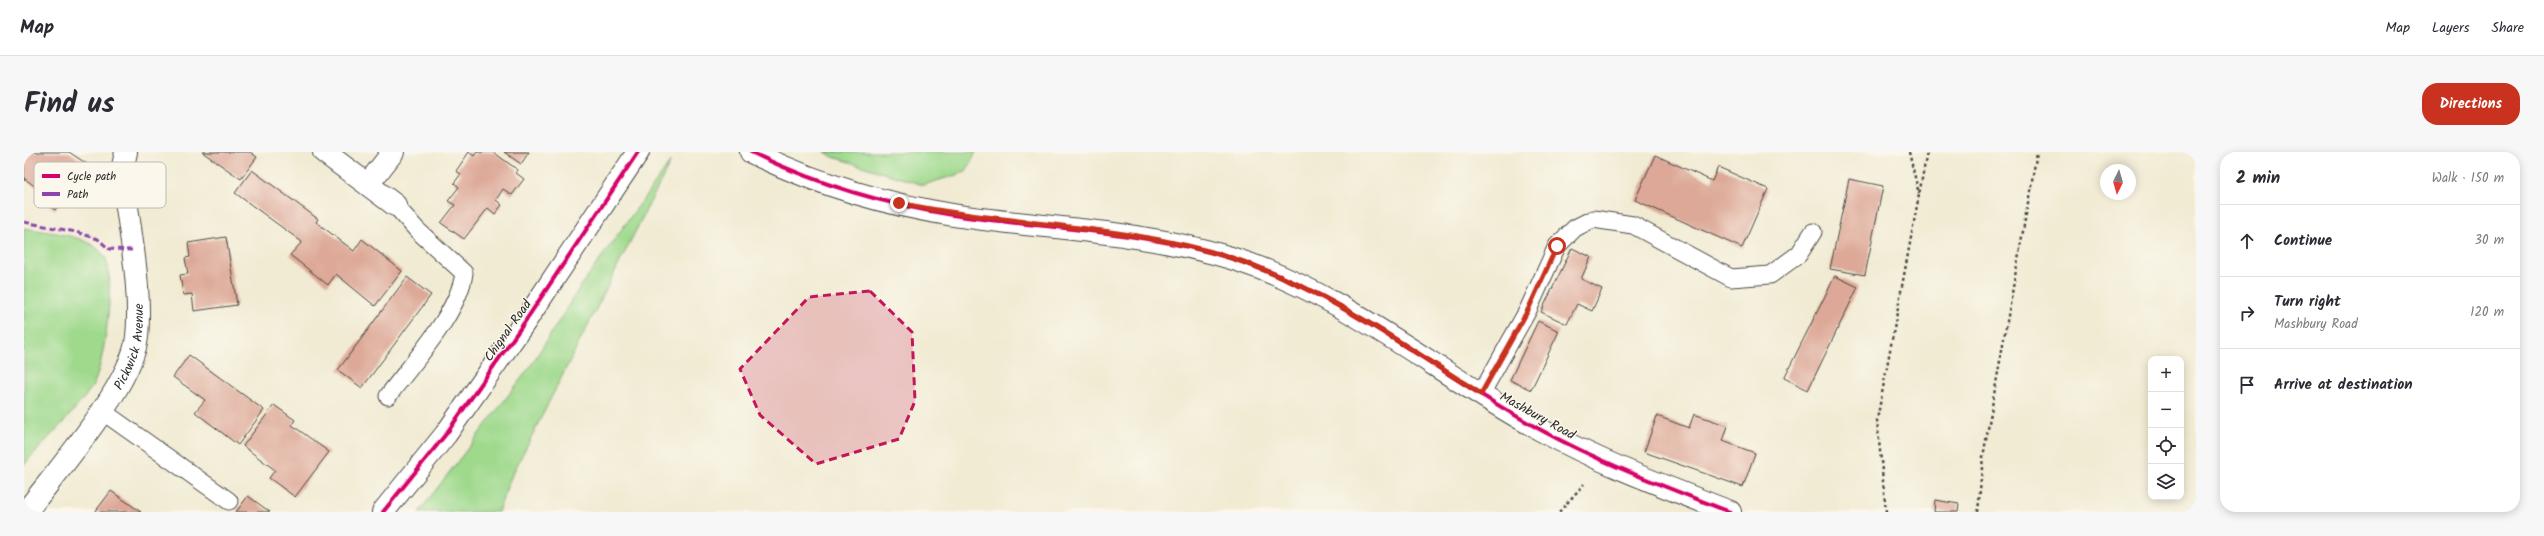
<!DOCTYPE html>
<meta charset="utf-8">
<style>
:root{--surface:#fff;--page:#f7f7f7;--text:#2b2b33;--muted:#7c7c81;--line:#e1e1e2;--accent:#c8321e}
body{margin:0;font-family:Kalam,sans-serif;background:var(--page);color:var(--text)}
.controls{position:absolute;right:12px;bottom:12px;display:grid;overflow:hidden;border-radius:8px;box-shadow:0 2px 10px #0003}
.controls button{width:36px;height:36px;display:grid;place-items:center;padding:0;border:0;border-bottom:1px solid var(--line);background:var(--surface);color:var(--text);font:20px sans-serif}
.compass{position:absolute;left:2076px;top:12px;width:36px;height:36px;border-radius:50%;background:var(--surface);box-shadow:0 2px 10px #0003;rotate:185deg}
.stop{position:absolute;width:12px;height:12px;margin:-9px;border:3px solid #c8321e;border-radius:50%;background:#fff}
.stop.end{background:#c8321e;border-color:#fff;box-shadow:0 1px 4px #0008}
.list{margin:0;padding:0;list-style:none}
h2{display:flex;justify-content:space-between;align-items:center;height:52px;margin:0;padding:0 16px;font-size:17px}
h2 small{font-size:13px;font-weight:400;color:var(--muted)}
.list li{display:grid;grid-template-columns:26px 1fr auto;gap:12px;align-items:center;box-sizing:border-box;height:72px;padding:0 16px;border-top:1px solid var(--line)}
.list b{display:block;font-size:15px;white-space:nowrap}
.list p{margin:0;font-size:13px;white-space:nowrap;color:var(--muted)}
.list em{font-size:13px;font-style:normal;color:var(--muted)}
.icon{flex:none;width:22px;height:22px;fill:none;stroke:currentColor;stroke-width:2;stroke-linecap:round;stroke-linejoin:round}
.map{position:relative;flex:none;width:2172px;height:360px;overflow:hidden;border-radius:16px}
header{display:flex;align-items:center;gap:24px;box-sizing:border-box;height:56px;padding:0 20px;background:var(--surface);border-bottom:1px solid var(--line)}
header strong{font-size:19px}
nav{display:flex;gap:22px;margin-inline-start:auto;font-size:14px}
.intro{display:flex;align-items:center;justify-content:space-between;box-sizing:border-box;height:96px;padding:0 24px}
h1{margin:0;font-size:28px}
.button{padding:10px 18px;border-radius:16px;background:var(--accent);color:#fff;font-size:14px;font-weight:700}
main{display:flex;gap:24px;padding:0 24px}
aside{flex:1;background:var(--surface);border-radius:16px;box-shadow:0 2px 10px #0003}
.map>svg:first-child{display:block}
.green{fill:#9ed98c;stroke:#64825c}
.building{fill:#dda897}
.lines{fill:none;stroke-linecap:round;stroke-linejoin:round}
.lane-casing{stroke:#494844;stroke-width:19}
.street-casing{stroke:#494844;stroke-width:24}
.secondary-casing{stroke:#494844;stroke-width:24}
.path{stroke:#494844;stroke-width:2.5;stroke-dasharray:3 3;stroke-linecap:butt}
.lane{stroke:#fff;stroke-width:17}
.street{stroke:#fff;stroke-width:22}
.secondary{stroke:#fff;stroke-width:22}
.quiet{stroke:#8e44ad;stroke-width:3;stroke-dasharray:6 3;stroke-linecap:butt}
.cycleway-casing{stroke:#fbf7ec;stroke-width:6}
.cycleway{stroke:#d6006c;stroke-width:4}
.route{stroke:#c8321e;stroke-width:5}
.marked{fill:#c2185b;fill-opacity:0.2;stroke:#c2185b;stroke-width:3;stroke-dasharray:8 5;stroke-linejoin:round}
.labels{text-anchor:middle;stroke-width:3;stroke-linejoin:round;paint-order:stroke}
.street-label{font-size:13px;fill:#2b2b2b;stroke:#fbf7ec}
.key{fill:#fbf7ec;stroke:#bdbab2;stroke-width:1}
.key-label{font-size:11px;fill:#2b2b2b}
</style>
<header>
<strong>Map</strong>
<nav><a>Map</a><a>Layers</a><a>Share</a></nav>
</header>
<div class="intro"><h1>Find us</h1><a class="button">Directions</a></div>
<main>
<div class="map">
<svg width="2172" height="360" viewBox="0 0 2172 360">
<rect width="100%" height="100%" fill="#fbf7ec"/>
<filter id="ink" filterUnits="userSpaceOnUse"><feTurbulence type="fractalNoise" baseFrequency=".025" numOctaves="2"/><feDisplacementMap in="SourceGraphic" scale="8" xChannelSelector="R" yChannelSelector="G"/><feConvolveMatrix kernelMatrix="1 2 1 2 8 2 1 2 1" color-interpolation-filters="sRGB"/></filter>
<filter id="wash" filterUnits="userSpaceOnUse"><feTurbulence type="fractalNoise" baseFrequency=".012" numOctaves="4" result="noise"/><feDisplacementMap in="SourceGraphic" scale="16" xChannelSelector="R" yChannelSelector="G"/><feGaussianBlur stdDeviation="0.9" result="paint"/><feColorMatrix in="noise" values="0 0 0 0 0 0 0 0 0 0 0 0 0 0 0 0 0 1.4 0 .05"/><feComposite in="paint" operator="in"/></filter>
<g filter="url(#wash)">
<rect width="100%" height="100%" fill="#f1ebd3"/>
<g class="green">
<path d="M801,0H952L942,20L899,33L809,5Z"/>
<path d="M647,9L486,327L474,360H395L506,215L556,135Z"/>
<path d="M0,76C26,81 60,81 79,102C94,118 80,217 68,235C49,263 22,287 0,313Z"/>
</g>
<g id="blocks">
<g class="building">
<path d="M0,0H45L63,12L31,58L16,47L20,41L1,27L0,29Z"/>
<path d="M178,0H226L233,5L217,27Z"/>
<path d="M445,0L450,4L453,0H469L494,18L492,21L500,27L488,43L479,37L472,48L478,53L471,62L464,56L440,87L417,71L431,53L424,49L435,35L430,31L437,22L432,19Z"/>
<path d="M480,0H505L497,12Z"/>
<path d="M1631,3L1688,29L1694,15L1744,37L1718,96L1611,48Z"/>
<path d="M228,18L294,67L292,70L330,99L338,87L378,119L351,154L312,122L304,133L266,103L278,90L211,41Z"/>
<path d="M1825,27L1859,34L1841,123L1806,117Z"/>
<path d="M202,85L213,153L170,159L168,142L159,143L156,123L164,122L161,106L166,105L164,91Z"/>
<path d="M1548,96L1567,105L1557,127L1578,137L1568,159L1553,152L1543,172L1517,160Z"/>
<path d="M1811,124L1834,135L1784,238L1760,226Z"/>
<path d="M383,125L407,143L338,236L314,218Z"/>
<path d="M1514,169L1535,179L1507,238L1486,228Z"/>
<path d="M165,203L240,258L214,293L171,260L181,248L149,225Z"/>
<path d="M250,253L271,268L268,273L305,300L271,345L245,326L251,318L219,294Z"/>
<path d="M1670,262L1704,274L1699,289L1731,301L1719,335L1620,300L1633,264L1665,276Z"/>
<path d="M87,339L117,360H71Z"/>
<path d="M224,344L246,360H212Z"/>
<path d="M1911,348L1935,352L1934,360H1910Z"/>
</g>
</g>
</g>
<g filter="url(#ink)">
<use href="#blocks" fill-opacity="0" stroke="#494844" stroke-width="1"/>
<g class="lines">
<defs>
<g id="lane">
<path d="M1457,242L1504,158L1533,94L1551,76L1569,67L1609,73L1707,126L1746,123L1775,102L1789,80"/>
<path d="M364,244C388,211 435,161 440,121L393,78L371,53"/>
<path d="M78,259L205,349"/>
</g>
<g id="street">
<path d="M300,0L371,53"/>
<path d="M345,31L369,0"/>
<path id="s1" d="M2,360C33,319 108,233 113,185C118,134 104,70 98,19L102,0"/>
</g>
<g id="secondary">
<path d="M727,0C790,31 860,52 929,63C1022,77 1116,78 1207,106C1322,142 1412,221 1517,278C1577,311 1642,335 1706,360"/>
<path d="M359,360L422,282L500,171L614,0"/>
</g>
</defs>
<use href="#lane" class="lane-casing"/>
<use href="#street" class="street-casing"/>
<use href="#secondary" class="secondary-casing"/>
<g class="path">
<path d="M1885,0L1895,42"/>
<path d="M1535,360L1560,332"/>
<path d="M1862,360L1853,268L1903,0"/>
<path d="M1954,360L1959,305L2013,0"/>
</g>
<use href="#lane" class="lane"/>
<use href="#street" class="street"/>
<use href="#secondary" class="secondary"/>
<path class="quiet" d="M0,70L52,80L74,87L85,97L108,98"/>
<defs>
<g id="cycleway">
<path d="M727,0C790,31 860,52 929,63C1022,77 1116,78 1207,106C1322,142 1412,221 1517,278C1577,311 1642,335 1706,360"/>
<path d="M359,360L422,282L500,171L614,0"/>
</g>
</defs>
<use href="#cycleway" class="cycleway-casing"/>
<use href="#cycleway" class="cycleway"/>
</g>
</g>
<g class="lines" filter="url(#ink)">
<path class="route" d="M875,51C984,74 1102,72 1208,106C1299,136 1377,191 1457,242L1504,158L1533,94"/>
</g>
<path class="marked" d="M846,139L888,180L891,249L875,287L792,312L736,263L716,217L785,145Z"/>
<g class="labels">
<g class="street-label">
<text transform="translate(483 178) rotate(-55)" y="5">Chignal Road</text>
<text dy="5" stroke="none"><textPath href="#s1" startOffset="198">Pickwick Avenue</textPath></text>
<text transform="translate(1514 263) rotate(29)" y="5">Mashbury Road</text>
</g>
</g>
<rect x="10" y="10" width="132" height="46" rx="6" class="key"/>
<rect x="18" y="22" width="18" height="4" fill="#d6006c"/>
<rect x="18" y="40" width="18" height="4" fill="#8e44ad"/>
<g class="key-label">
<text x="43" y="28">Cycle path</text>
<text x="43" y="46">Path</text>
</g>
</svg>
<div class="controls">
<button>+</button>
<button>−</button>
<button><svg class="icon" aria-label="locate" viewBox="0 0 24 24"><circle cx="12" cy="12" r="6"/><path d="M12 2v4M12 18v4M2 12h4M18 12h4"/></svg></button>
<button><svg class="icon" aria-label="layers" viewBox="0 0 24 24"><path d="M12 4l9 5-9 5-9-5zM3 14l9 5 9-5"/></svg></button>
</div>
<svg class="compass" viewBox="-18 -18 36 36"><path d="M0-13l5 13h-10z" fill="#e53935"/><path d="M0 13l5-13h-10z" fill="#7c7c81"/></svg>
<div class="stop" style="left:1533px;top:94px"></div>
<div class="stop end" style="left:875px;top:51px"></div>
</div>
<aside>
<h2>2 min<small>Walk · 150 m</small></h2>
<ul class="list">
<li><svg class="icon" aria-label="ahead" viewBox="0 0 24 24"><path d="M12 20V5M6 11l6-6 6 6"/></svg><div><b>Continue</b></div><em>30 m</em></li>
<li><svg class="icon" aria-label="right" viewBox="0 0 24 24"><path d="M7 20v-9h11M14 6l5 5-5 5"/></svg><div><b>Turn right</b><p>Mashbury Road</p></div><em>120 m</em></li>
<li><svg class="icon" aria-label="arrive" viewBox="0 0 24 24"><path d="M6 21V4h12l-3 4 3 4H6"/></svg><div><b>Arrive at destination</b></div></li>
</ul>
</aside>
</main>
